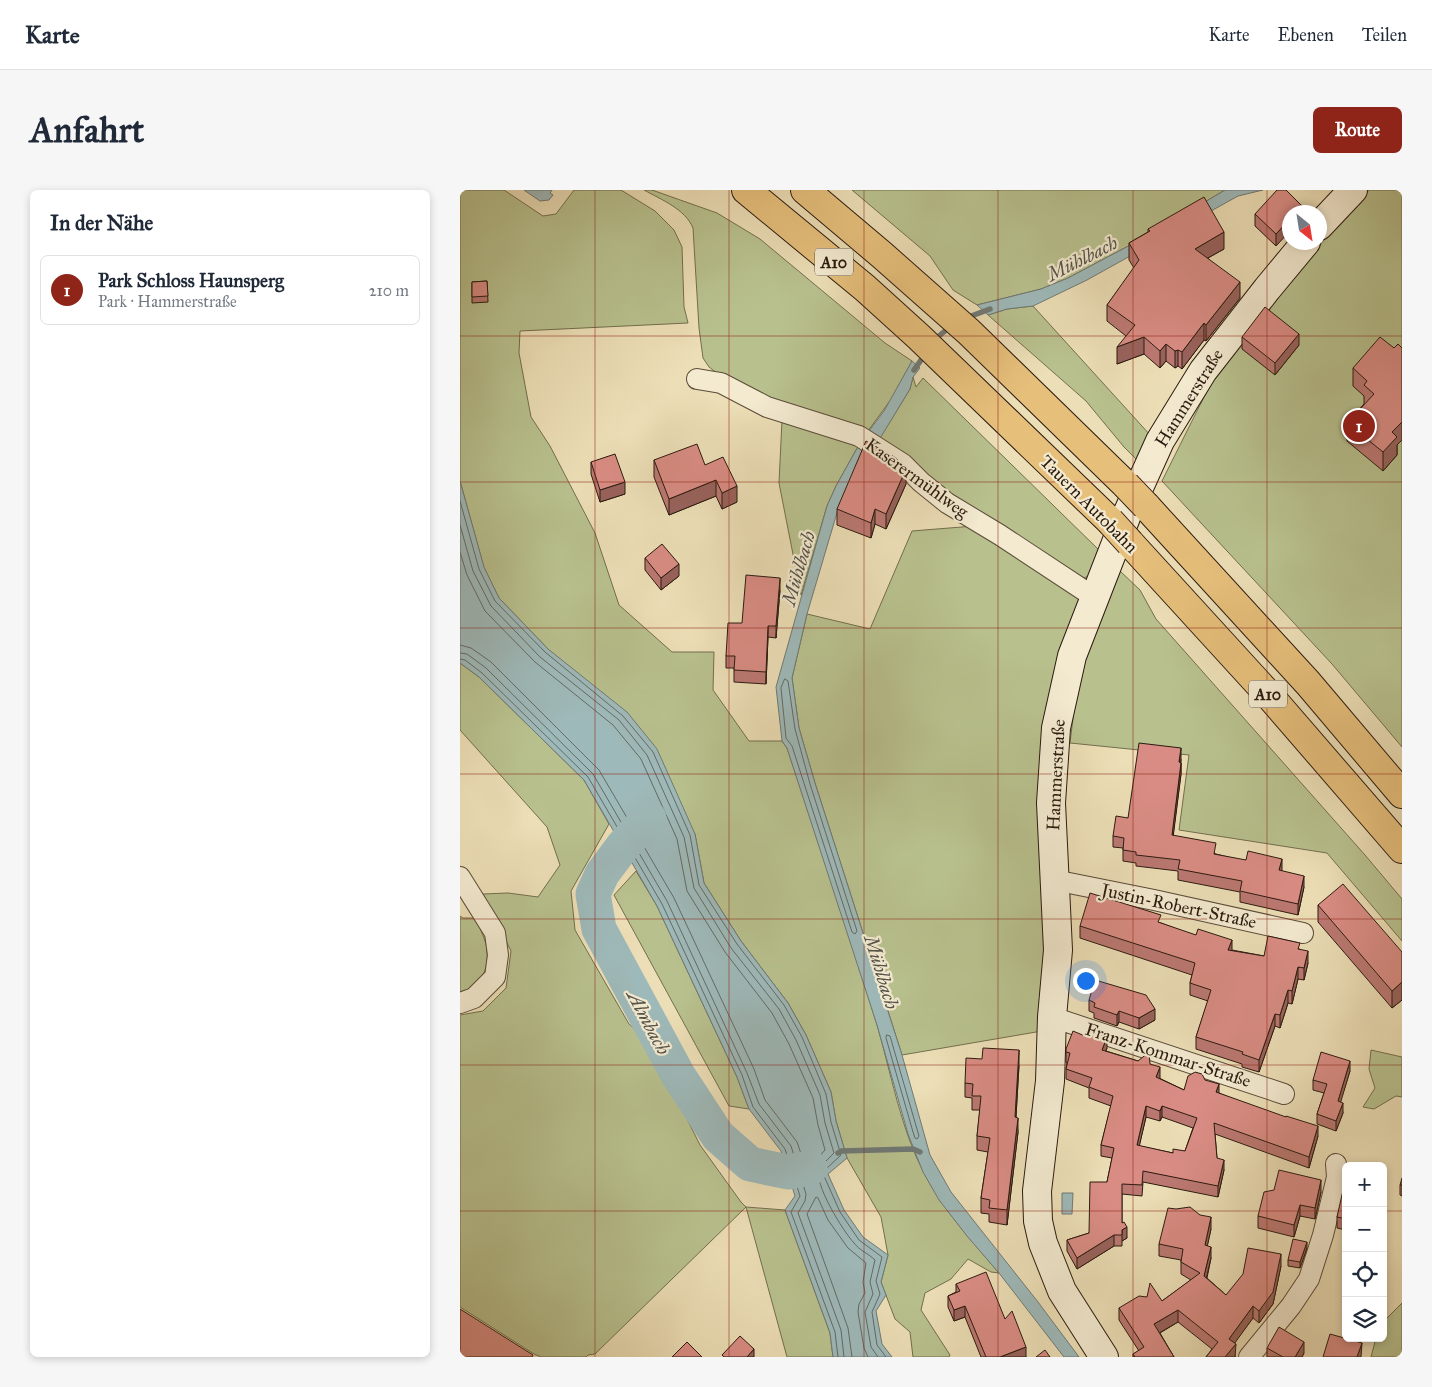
<!DOCTYPE html>
<html lang="de">
<meta charset="utf-8">
<style>
:root{--surface:#fff;--page:#f6f6f7;--text:#1f2937;--muted:#747a83;--line:#e0e1e3;--accent:#8f2418}
body{margin:0;font-family:"IM FELL Great Primer",serif;background:var(--page);color:var(--text)}
.controls{position:absolute;right:15px;bottom:15px;display:grid;overflow:hidden;border-radius:8px;box-shadow:0 2px 8px #0003}
.controls button{width:45px;height:45px;display:grid;place-items:center;padding:0;border:0;border-bottom:1px solid var(--line);background:var(--surface);color:var(--text);font:25px sans-serif}
.compass{position:absolute;left:822px;top:15px;width:45px;height:45px;border-radius:50%;background:var(--surface);box-shadow:0 2px 8px #0003;rotate:150deg}
.you{position:absolute;left:625px;top:790px;width:18px;height:18px;margin:-12px;border:4px solid #fff;border-radius:50%;background:#1a73e8;box-shadow:0 0 0 8px #1a73e833}
.badge{display:grid;place-items:center;width:32px;height:32px;border-radius:50%;background:var(--accent);color:#fff;font-size:16px;font-weight:700}
.pin{position:absolute;translate:-50% -50%;border:2px solid #fff;box-shadow:0 1px 5px #0006}
.list{margin:0;padding:0;list-style:none}
h2{display:flex;justify-content:space-between;align-items:center;height:65px;margin:0;padding:0 20px;font-size:21px}
h2 small{font-size:16px;font-weight:400;color:var(--muted)}
.list li{display:grid;grid-template-columns:32px 1fr auto;gap:15px;align-items:center;box-sizing:border-box;height:70px;margin:0 10px 10px;padding:0 10px;border:1px solid var(--line);border-radius:8px}
.list b{display:block;font-size:19px;white-space:nowrap}
.list p{margin:0;font-size:16px;white-space:nowrap;color:var(--muted)}
.list em{font-size:16px;font-style:normal;color:var(--muted)}
.icon{flex:none;width:28px;height:28px;fill:none;stroke:currentColor;stroke-width:2;stroke-linecap:round;stroke-linejoin:round}
.map{position:relative;flex:none;width:942px;height:1167px;overflow:hidden;border-radius:8px}
header{display:flex;align-items:center;gap:30px;box-sizing:border-box;height:70px;padding:0 25px;background:var(--surface);border-bottom:1px solid var(--line)}
header strong{font-size:24px}
nav{display:flex;gap:28px;margin-inline-start:auto;font-size:18px}
.intro{display:flex;align-items:center;justify-content:space-between;box-sizing:border-box;height:120px;padding:0 30px}
h1{margin:0;font-size:35px}
.button{padding:12px 22px;border-radius:8px;background:var(--accent);color:#fff;font-size:18px;font-weight:700}
main{display:flex;gap:30px;padding:0 30px}
aside{flex:1;background:var(--surface);border-radius:8px;box-shadow:0 2px 8px #0003}
.map>svg:first-child{display:block}
.green{fill:#b8c18e;stroke:#726e4e}
.water{fill:#9eb9b9;stroke:#707975}
.lines{fill:none;stroke-linecap:round;stroke-linejoin:round}
.shore{stroke:#646a64;stroke-width:1}
.stream{stroke:#707975;stroke-width:5.5}
.river{stroke:#9eb9b9;stroke-width:35}
.street-casing{stroke:#5b4b39;stroke-width:22}
.secondary-casing{stroke:#2b1a0f;stroke-width:30}
.highway-casing{stroke:#2b1a0f;stroke-width:30}
.street{stroke:#f3ead0;stroke-width:20}
.secondary{stroke:#f3ead0;stroke-width:28}
.highway{stroke:#e6bf7b;stroke-width:28}
.highway-bridge-casing{stroke:#2b1a0f;stroke-width:30;stroke-linecap:butt}
.highway-bridge{stroke:#e6bf7b;stroke-width:28}
.wall{fill:#bb7872;stroke:#2b1a0f;fill-rule:evenodd}
.shaded-wall{fill:#98625c;stroke:#2b1a0f}
.building{fill:#d98c84;stroke:#2b1a0f;fill-rule:evenodd}
.grid{fill:none;stroke:#8f2418;stroke-width:1;stroke-opacity:0.55}
.labels{text-anchor:middle;stroke-width:4.5;stroke-linejoin:round;paint-order:stroke}
.shield{fill:#f3ead0;stroke:#675849;stroke-width:1}
.shield-label{font-size:16px;font-weight:bold;fill:#2b1a0f}
.street-label{font-size:18px;fill:#2b1a0f;stroke:#f3ead0}
.water-label{font-size:19px;font-style:italic;fill:#53524a;stroke:#f3ead0}
</style>
<header>
<strong>Karte</strong>
<nav><a>Karte</a><a>Ebenen</a><a>Teilen</a></nav>
</header>
<div class="intro"><h1>Anfahrt</h1><a class="button">Route</a></div>
<main>
<aside>
<h2>In der Nähe<small></small></h2>
<ul class="list">
<li><span class="badge">1</span><div><b>Park Schloss Haunsperg</b><p>Park · Hammerstraße</p></div><em>210 m</em></li>
</ul>
</aside>
<div class="map">
<svg width="942" height="1167" viewBox="0 0 942 1167">
<rect width="100%" height="100%" fill="#ecdeb6"/>
<filter id="stains"><feTurbulence type="fractalNoise" baseFrequency=".004" numOctaves="4"/><feColorMatrix values="0 0 0 0 .2 0 0 0 0 .09 0 0 0 0 .02 0 0 0 .5 -.17"/></filter>
<radialGradient id="worn" r=".72"><stop offset=".6" stop-color="#630" stop-opacity="0"/><stop offset="1" stop-color="#630" stop-opacity=".3"/></radialGradient>
<g class="green">
<path d="M0,0H44L83,26L96,24L114,0H161L195,21L214,40L222,57L224,117L228,133L60,141L59,163L71,227L90,256L135,343L159,415L212,462H254L253,500L289,551H322L327,558C357,650 389,742 417,835C431,883 441,940 464,983C483,1020 512,1051 539,1083L531,1082L508,1069L491,1089L465,1103L461,1120L490,1165L489,1167H453L450,1142L435,1129L421,1092L428,1065L421,1027L387,968L376,931L371,902L346,845L328,813L281,751L244,693L235,644L88,459L39,408L24,378L0,291Z"/>
<path d="M184,0H192L257,23L300,49L425,153L452,171L432,208L405,245L348,227L258,184L249,177L243,168L239,138L233,38C225,19 202,10 184,0Z"/>
<path d="M392,0H765L693,43L608,88L581,99L517,115L493,100L470,66Z"/>
<path d="M909,0H942V557L872,474L702,291L761,173L875,37Z"/>
<path d="M573,116L691,246L678,271L664,257L626,211L528,125L547,119Z"/>
<path d="M453,187L456,197L463,188L640,361L630,386L619,389L477,300L418,251L450,199Z"/>
<path d="M322,230L400,253L376,296L367,316L341,405L319,293Z"/>
<path d="M514,336L616,404L621,411L587,762L582,841L442,865L355,593L339,538L332,488L347,424L410,439L452,341Z"/>
<path d="M660,381L680,400L696,429L905,665L942,709V751L867,663L719,640L729,565L610,553L616,504L631,447Z"/>
<path d="M0,473L19,487L124,590L149,634L111,701L115,740L169,834L187,849L240,955L281,1012L286,1017L325,1020L370,1143L373,1167H327L286,1017L135,1164L128,1165L126,1167H81L74,1164L0,1117V825L23,821L46,798L51,761L23,704L48,703L78,707L100,675L87,637L0,540Z"/>
<path d="M176,681L197,716L277,887L289,919L269,916L154,705Z"/>
<path d="M0,726L3,728H16C19,738 27,751 27,761C29,782 19,797 0,804Z"/>
<path d="M911,860L942,867V907L936,906L914,919L903,917L915,898L909,879Z"/>
<path d="M942,1113V1167H911L916,1148H923V1132Z"/>
</g>
<g class="water">
<path d="M64,0H92L90,3L93,5L89,10L80,11Z"/>
<path d="M765,0H803L778,6L627,90L573,116L547,119L528,125L517,115L581,99L608,88L693,43Z"/>
<path d="M452,171L460,178L453,187L450,199L379,316L347,424L332,488L339,538L355,593L442,865L470,965L491,1002L578,1112L619,1167H604L539,1083L507,1046L479,1010L463,982L448,944L417,835L327,558L322,551L316,497L367,316L376,296L400,253L424,221Z"/>
<path d="M0,291L24,377L39,408L88,459L167,522L197,559L235,644L244,693L281,751L328,813L346,845L371,902L376,931L387,968L368,984L384,1020L403,1047L428,1065L421,1092L426,1105L416,1121L422,1154L432,1167H373L370,1143L325,1020L335,1006L321,961L289,919L277,887L197,716L124,590L19,487L0,473Z"/>
<path d="M602,1003H613L612,1024H602Z"/>
</g>
<g class="lines">
<g class="shore">
<path d="M0,311L19,379L35,411L85,462L163,526L193,562L230,645L239,695L277,754L324,815L342,847L366,904L371,932L381,965L365,980L364,986L380,1022L399,1050L422,1067L416,1091L420,1104L412,1122L417,1155L426,1167"/>
<path d="M0,335L13,381L31,416L80,467L159,530L187,565L224,647L234,698L271,758L319,819L336,850L360,905L365,933L374,963L359,978C353,993 383,1041 394,1053C399,1060 409,1064 415,1070L410,1092L413,1104L405,1122L411,1157L418,1167"/>
<path d="M0,362L7,385L25,421L75,472L153,535L181,569L217,649L227,701L265,762L312,823L329,854L353,908L358,935L365,960L355,971L350,979L346,978L337,952L305,910L294,879L214,708L139,580L31,472L11,458L0,455"/>
<path d="M0,463L7,464L26,478L133,584L207,711L287,883L299,914L331,956L346,1004L345,1011L338,1023L381,1140L384,1167"/>
<path d="M0,469L5,470L22,483L128,587L202,714L282,885L293,917L325,959L340,1006L331,1022L375,1142L378,1167"/>
<path d="M325,489L328,491L335,539L350,594L397,741L395,744L392,742L332,556L326,548L321,498Z"/>
<path d="M427,845L430,846L459,946L457,949L455,948L453,942L426,848Z"/>
<path d="M392,1167L388,1138L347,1024L356,1007L358,1008L368,1030L388,1058L406,1073L403,1092L405,1103L399,1114L398,1122L404,1158L408,1167"/>
</g>
<g class="stream">
<path d="M506,128L530,119"/>
<path d="M474,151L479,146L491,136"/>
<path d="M454,180L466,163"/>
<path d="M378,963L381,961L453,959L460,962"/>
</g>
<path class="river" d="M189,628L163,656L142,684L133,704L139,739L218,885L258,946L290,974L328,982L350,978"/>
<defs>
<g id="street">
<path d="M237,189L261,193L307,217L399,246L443,274L461,292L487,313L540,345L634,407"/>
<path d="M0,687L35,743L38,765L35,787L14,808L0,813"/>
<path d="M594,690L694,710L843,743"/>
<path d="M592,827L824,904"/>
<path d="M789,1167L831,1116L849,1089L863,1045L877,987L876,974"/>
</g>
<g id="secondary">
<path d="M859,36L893,0"/>
<path d="M644,1167L602,1101L583,1053L578,1031L577,1001L590,891L592,827L598,760L591,613L596,538L612,466L668,322L700,251L743,181L807,99L846,52"/>
</g>
<g id="highway">
<path d="M286,0L405,98L459,147L650,331"/>
<path d="M345,0L422,65L509,142L666,295"/>
<path d="M686,316L848,493L942,604"/>
<path d="M670,353L808,504L942,659"/>
</g>
</defs>
<use href="#street" class="street-casing"/>
<use href="#secondary" class="secondary-casing"/>
<use href="#highway" class="highway-casing"/>
<use href="#street" class="street"/>
<use href="#secondary" class="secondary"/>
<use href="#highway" class="highway"/>
<defs>
<g id="highway-bridge">
<path d="M666,295L686,316"/>
<path d="M650,331L670,353"/>
</g>
</defs>
<use href="#highway-bridge" class="highway-bridge-casing"/>
<use href="#highway-bridge" class="highway-bridge"/>
</g>
<g class="wall">
<path d="M842,22L816,56L795,36V24Z"/>
<path d="M688,39L764,59L748,68L780,108L746,151L744,150L722,179L718,176L715,178L706,171L700,178L684,164L657,174L666,146L647,131V115L674,78L669,70V53L688,42Z"/>
<path d="M27,91L28,112L12,113V92Z"/>
<path d="M782,147L839,155L815,185L782,159Z"/>
<path d="M934,158H942V250L937,255V265L923,281L887,251V233L904,214V206L893,196V178Z"/>
<path d="M194,270L245,275L277,312L262,319L256,306L209,325L194,287Z"/>
<path d="M131,272L165,304L140,312L131,284Z"/>
<path d="M446,294L426,339L415,334L411,348L377,335V319Z"/>
<path d="M185,368L219,386L201,400L185,380Z"/>
<path d="M320,400L316,448L308,447L306,494L274,492V478H266V466L282,433Z"/>
<path d="M721,569V584L713,645L756,664L822,681L844,697L838,725L780,712V702L718,690V681L676,676V673L663,671V658L653,657V646L668,628Z"/>
<path d="M858,715L942,762V810L932,818L858,732Z"/>
<path d="M701,733L772,760L804,766L840,759L848,773L844,790L838,789L832,814L828,813L820,838L815,836L799,882L782,877V874L736,859V847L748,811L730,805V793L732,785L620,748V736Z"/>
<path d="M629,810L695,830L679,839L659,832L657,836L634,828V823L629,821Z"/>
<path d="M647,858L646,861L678,871L690,874L699,888L724,900L745,890L759,903L858,946L849,978L755,944L757,968L764,980L758,1007L683,992L682,1006L662,1004V1033L667,1048L662,1051V1056H654L617,1079L607,1061V1050L629,1043L647,992L652,968L641,966V955L651,916L629,908V898L606,889V879L607,873L606,872V859ZM686,927L700,931L702,927L733,938L725,961L713,963L679,956Z"/>
<path d="M559,875L556,927L558,942L547,1035L529,1032V1024L521,1023V1008L528,962L517,960V946L520,920H512V908L505,907V893Z"/>
<path d="M890,881L880,912L883,923L876,941L857,934V924L864,903L853,900V890Z"/>
<path d="M940,995H942V1006L940,1005Z"/>
<path d="M886,997V1040L877,1038V1027Z"/>
<path d="M861,1002L855,1029L840,1026L834,1047L798,1038V1026Z"/>
<path d="M751,1039L747,1056L751,1068L747,1088L766,1105L821,1076L813,1114L799,1133L793,1128L774,1153L775,1167H746L752,1159L718,1132L700,1143L714,1167H673V1164L679,1161L659,1130V1118L702,1111L731,1090L721,1084V1070L699,1066V1054Z"/>
<path d="M847,1058L840,1078L828,1076V1070Z"/>
<path d="M496,1094L545,1129L566,1167H521L505,1127L494,1131L488,1117V1106L496,1102Z"/>
<path d="M807,1158L844,1163L842,1167H807Z"/>
</g>
<g class="shaded-wall">
<path d="M842,16V22H836Z"/>
<path d="M830,29V41L816,56V44Z"/>
<path d="M764,42V59L735,75V59Z"/>
<path d="M780,92V108L746,151V135Z"/>
<path d="M744,133V150L722,179V162Z"/>
<path d="M839,144V155L815,185V173Z"/>
<path d="M684,147V164L657,174V157Z"/>
<path d="M706,154V171L700,178V161Z"/>
<path d="M718,160V176L715,178V161Z"/>
<path d="M942,232V250L937,255V265L923,281V262L932,242Z"/>
<path d="M446,279V294L426,339V324Z"/>
<path d="M256,290V306L209,325V309Z"/>
<path d="M165,292V304L140,312V300Z"/>
<path d="M277,296V312L262,319V303Z"/>
<path d="M415,319V334L411,348V333Z"/>
<path d="M219,374V386L201,400V388Z"/>
<path d="M320,388V400L316,448V436Z"/>
<path d="M308,436V447L306,494V482Z"/>
<path d="M721,558V569L719,583V572Z"/>
<path d="M721,573V584L712,656V645Z"/>
<path d="M822,669V680L819,691V680Z"/>
<path d="M844,686V697L838,725V714Z"/>
<path d="M772,750V763L768,760Z"/>
<path d="M848,761V773L844,790V778Z"/>
<path d="M838,777V789L832,814V801Z"/>
<path d="M942,792V810L932,818V801Z"/>
<path d="M828,800V813L820,838V825Z"/>
<path d="M695,819V830L679,839V828Z"/>
<path d="M659,821V832L657,836V825Z"/>
<path d="M815,824V836L799,882V870Z"/>
<path d="M647,847V858L642,870V860Z"/>
<path d="M559,860V875L555,942V927Z"/>
<path d="M890,871V881L878,921V911Z"/>
<path d="M700,877V888L696,897V887Z"/>
<path d="M759,894V905L756,902Z"/>
<path d="M883,913V923L876,941V931Z"/>
<path d="M686,916V927L677,966V955Z"/>
<path d="M702,916V927L700,931V921Z"/>
<path d="M558,928V942L547,1035V1020Z"/>
<path d="M858,936V946L849,978V967Z"/>
<path d="M764,970V980L758,1007V996Z"/>
<path d="M861,990V1002L855,1029V1018Z"/>
<path d="M840,1015V1026L834,1047V1035Z"/>
<path d="M751,1027V1039L745,1067V1055Z"/>
<path d="M667,1037V1048L662,1051V1040Z"/>
<path d="M654,1045V1056L617,1079V1068Z"/>
<path d="M847,1052V1058L840,1078V1072Z"/>
<path d="M751,1057V1068L744,1098V1086Z"/>
<path d="M821,1064V1076L813,1114L799,1133V1121Z"/>
<path d="M505,1116V1127L494,1131V1120Z"/>
<path d="M793,1116V1128L769,1161V1149Z"/>
<path d="M718,1120V1132L694,1146V1134Z"/>
<path d="M844,1152V1163L842,1167H835Z"/>
<path d="M902,1153L901,1167H897Z"/>
<path d="M776,1154L775,1167H765Z"/>
<path d="M566,1157V1167H540Z"/>
<path d="M294,1159V1167H287Z"/>
</g>
<g class="building">
<path d="M817,0H826L842,16L836,22H830V29L816,44L795,24Z"/>
<path d="M744,7L764,42L735,59L780,92L746,135L744,133L722,162L718,160L715,161L706,154L700,161L684,147L657,157L675,135L647,115L679,70L669,53L690,41L688,39Z"/>
<path d="M27,91L28,106L12,107V92Z"/>
<path d="M805,117L839,144L815,173L782,147Z"/>
<path d="M920,147L934,158L938,154L942,158V232L932,242L937,247L923,262L887,233L914,204L904,195L907,191L893,178Z"/>
<path d="M406,251L436,268L446,279L426,324L415,319L411,333L377,319Z"/>
<path d="M237,254L245,275L263,267L277,296L262,303L256,290L209,309L194,270Z"/>
<path d="M155,264L165,292L140,300L131,272Z"/>
<path d="M202,354L219,374L201,388L185,368Z"/>
<path d="M286,385L320,388L316,436H308L306,482L274,480L275,466H266L268,433H282Z"/>
<path d="M679,553L721,558L719,572L721,573L712,645L756,653L754,664L786,670L788,661L822,669L819,680L844,686L838,714L780,701L782,691L718,679L720,670L676,665V662L663,660L664,648L653,646L656,626L668,628Z"/>
<path d="M883,694L942,762V792L932,801L858,715Z"/>
<path d="M630,703L701,725L698,732L736,745L738,739L772,750L768,760L804,766L808,746L840,753L838,759L848,761L844,778L838,777L832,801L828,800L820,825L815,824L799,870L782,864L783,862L736,847L751,800L730,793L735,773L620,736Z"/>
<path d="M635,790L686,805L695,819L679,828L659,821L657,825L634,817L635,813L629,810Z"/>
<path d="M627,840L647,847L642,860L678,871L689,862L690,874L700,877L696,887L724,900L728,886L735,882L742,884L745,890L759,894L756,902L826,927V926L858,936L849,967L754,933L757,968L764,970L758,996L683,981L682,995L662,994V1033L664,1032L667,1037L662,1040V1045H654L617,1068L607,1050L629,1043L630,992H647L654,958L641,955L653,906L629,897L632,888L606,879L610,863L606,862V859L613,841L625,846ZM686,916L700,921L702,916L737,928L725,961L713,959V963L677,955Z"/>
<path d="M523,858L559,860L555,927L558,928L547,1020L529,1018L530,1010L521,1008L530,948L517,946L521,906H512L513,894L505,893L506,868L522,869Z"/>
<path d="M861,862L890,871L878,911L883,913L876,931L857,924L867,894L853,890Z"/>
<path d="M819,980L861,990L855,1018L840,1015L834,1035L798,1026L804,1002L814,1000Z"/>
<path d="M942,988V995H940Z"/>
<path d="M884,996L886,997V1029L877,1027Z"/>
<path d="M730,1017L740,1025L751,1027L745,1055L751,1057L744,1086L766,1105L783,1084L788,1058L821,1064L813,1102L799,1121L793,1116L769,1149L776,1154L765,1167H746L758,1152L718,1120L694,1134L714,1167H675L673,1164L684,1157L659,1118L679,1106L687,1107L690,1093L702,1111L740,1083L721,1072L723,1059L699,1054L708,1018L716,1019Z"/>
<path d="M833,1049L847,1052L840,1072L828,1070Z"/>
<path d="M526,1082L545,1129L552,1121L566,1157L540,1167H526L505,1116L494,1120L488,1106L500,1101L496,1094Z"/>
<path d="M0,1119L73,1165L72,1167H0Z"/>
<path d="M819,1137L844,1152L835,1167H823L807,1158Z"/>
<path d="M870,1144L902,1153L897,1167H863Z"/>
<path d="M280,1146L294,1159L287,1167H264L262,1165Z"/>
<path d="M227,1152L242,1167H212Z"/>
<path d="M585,1160L590,1167H576Z"/>
</g>
<path class="grid" d="M135,0V1167M269,0V1167M404,0V1167M538,0V1167M673,0V1167M807,0V1167M0,146H942M0,292H942M0,438H942M0,584H942M0,729H942M0,875H942M0,1021H886M923,1021H942"/>
<g class="labels">
<g class="shield">
<rect x="355" y="58.5" width="38" height="27" rx="4"/>
<rect x="789" y="490.5" width="38" height="27" rx="4"/>
</g>
<g class="shield-label">
<text x="374" y="78">A10</text>
<text x="808" y="510">A10</text>
</g>
<g class="street-label">
<text transform="translate(729 208) rotate(-58)" y="6">Hammerstraße</text>
<text transform="translate(457 288) rotate(36)" y="6">Kaserermühlweg</text>
<text transform="translate(629 314) rotate(45)" y="6">Tauern Autobahn</text>
<text transform="translate(596 585) rotate(-87)" y="6">Hammerstraße</text>
<text transform="translate(719 716) rotate(12)" y="6">Justin-Robert-Straße</text>
<text transform="translate(708 865) rotate(18)" y="6">Franz-Kommar-Straße</text>
</g>
<g class="water-label">
<text transform="translate(622 68) rotate(-27)" y="7">Mühlbach</text>
<text transform="translate(338 378) rotate(-74)" y="7">Mühlbach</text>
<text transform="translate(422 782) rotate(73)" y="7">Mühlbach</text>
<text transform="translate(189 832) rotate(62)" y="7">Almbach</text>
</g>
</g>
<rect width="100%" height="100%" filter="url(#stains)"/>
<rect width="100%" height="100%" fill="url(#worn)"/>
</svg>
<div class="controls">
<button>+</button>
<button>−</button>
<button><svg class="icon" aria-label="locate" viewBox="0 0 24 24"><circle cx="12" cy="12" r="6"/><path d="M12 2v4M12 18v4M2 12h4M18 12h4"/></svg></button>
<button><svg class="icon" aria-label="layers" viewBox="0 0 24 24"><path d="M12 4l9 5-9 5-9-5zM3 14l9 5 9-5"/></svg></button>
</div>
<svg class="compass" viewBox="-18 -18 36 36"><path d="M0-13l5 13h-10z" fill="#e53935"/><path d="M0 13l5-13h-10z" fill="#747a83"/></svg>
<div class="you"></div>
<div class="pin badge" style="left:899px;top:236px">1</div>
</div>
</main>
